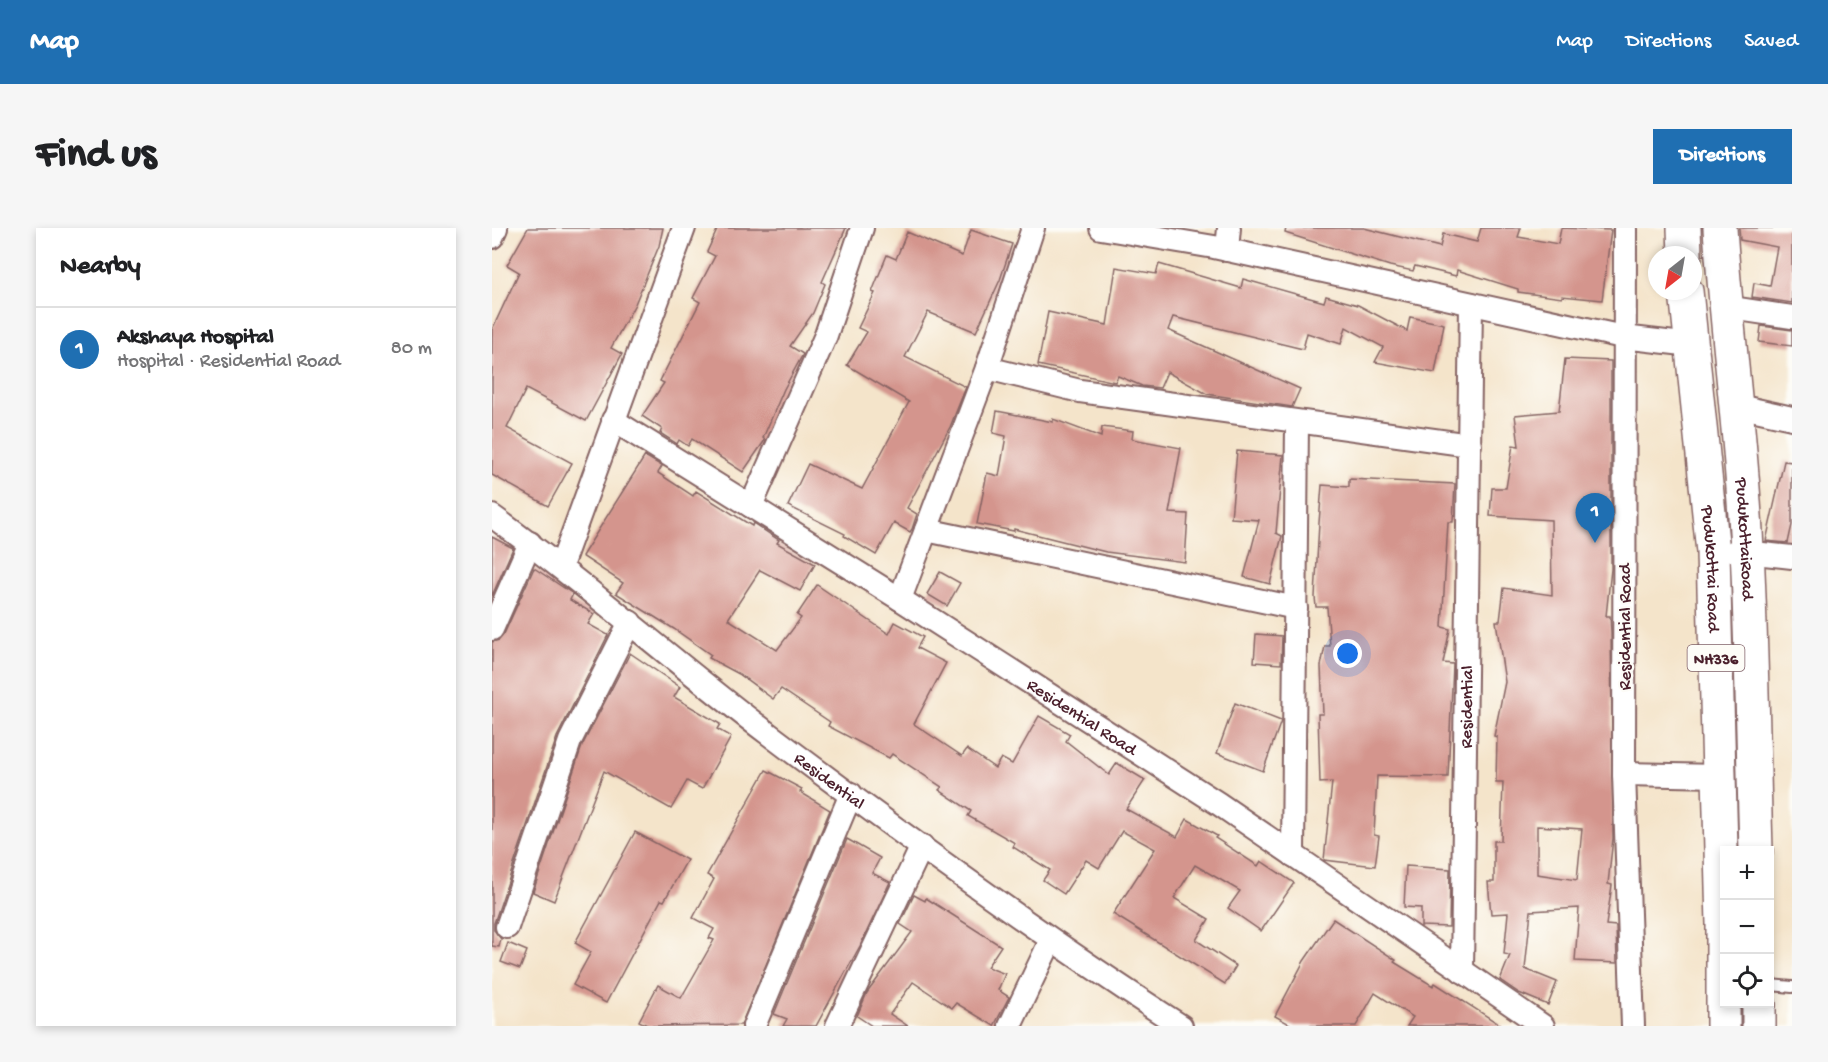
<!DOCTYPE html>
<meta charset="utf-8">
<style>
:root{--surface:#fff;--page:#f6f6f6;--text:#202124;--muted:#757577;--line:#e0e0e0;--accent:#1f6fb2}
body{margin:0;font-family:"Gochi Hand",sans-serif;background:var(--page);color:var(--text)}
.controls{position:absolute;right:18px;bottom:18px;display:grid;overflow:hidden;border-radius:0px;box-shadow:0 3px 9px #0003}
.controls button{width:54px;height:54px;display:grid;place-items:center;padding:0;border:0;border-bottom:2px solid var(--line);background:var(--surface);color:var(--text);font:30px sans-serif}
.compass{position:absolute;left:1156px;top:18px;width:54px;height:54px;border-radius:50%;background:var(--surface);box-shadow:0 3px 9px #0003;rotate:211deg}
.you{position:absolute;left:856px;top:426px;width:21px;height:21px;margin:-15px;border:4px solid #fff;border-radius:50%;background:#1a73e8;box-shadow:0 0 0 9px #1a73e833}
.badge{display:grid;place-items:center;width:39px;height:39px;border-radius:50%;background:var(--accent);color:#fff;font-size:20px;font-weight:700}
.pin{position:absolute;translate:-50% -50px;filter:drop-shadow(0 2px 3px #0008)}
.pin::after{content:'';position:absolute;top:32px;width:21px;height:18px;background:inherit;clip-path:polygon(0 0,100% 0,50% 100%)}
.list{margin:0;padding:0;list-style:none}
h2{display:flex;justify-content:space-between;align-items:center;height:78px;margin:0;padding:0 24px;font-size:26px}
h2 small{font-size:20px;font-weight:400;color:var(--muted)}
.list li{display:grid;grid-template-columns:39px 1fr auto;gap:18px;align-items:center;box-sizing:border-box;height:84px;padding:0 24px;border-top:2px solid var(--line)}
.list b{display:block;font-size:22px;white-space:nowrap}
.list p{margin:0;font-size:20px;white-space:nowrap;color:var(--muted)}
.list em{font-size:20px;font-style:normal;color:var(--muted)}
.icon{flex:none;width:33px;height:33px;fill:none;stroke:currentColor;stroke-width:2;stroke-linecap:round;stroke-linejoin:round}
.map{position:relative;flex:none;width:1300px;height:798px;overflow:hidden;border-radius:0px}
header{display:flex;align-items:center;gap:36px;box-sizing:border-box;height:84px;padding:0 30px;background:var(--accent);color:#fff}
header strong{font-size:28px}
nav{display:flex;gap:33px;margin-inline-start:auto;font-size:21px}
.intro{display:flex;align-items:center;justify-content:space-between;box-sizing:border-box;height:144px;padding:0 36px}
h1{margin:0;font-size:42px}
.button{padding:15px 27px;border-radius:0px;background:var(--accent);color:#fff;font-size:21px;font-weight:700}
main{display:flex;gap:36px;padding:0 36px}
aside{flex:1;background:var(--surface);border-radius:0px;box-shadow:0 3px 9px #0003}
.map>svg:first-child{display:block}
.building{fill:#d4958d;fill-rule:evenodd}
.lines{fill:none;stroke-linecap:round;stroke-linejoin:round}
.lane-casing{stroke:#866463;stroke-width:14}
.street-casing{stroke:#866463;stroke-width:26}
.highway-casing{stroke:#866463;stroke-width:36}
.lane{stroke:#fff;stroke-width:10}
.street{stroke:#fff;stroke-width:22}
.highway{stroke:#fff;stroke-width:33}
.labels{text-anchor:middle;stroke-width:4.5;stroke-linejoin:round;paint-order:stroke}
.shield{fill:#fdfcf7;stroke:#806168;stroke-width:1.5}
.shield-label{font-size:16px;font-weight:bold;fill:#4a1f2b}
.street-label{font-size:18px;fill:#4a1f2b;stroke:#fdfcf7}
</style>
<header>
<strong>Map</strong>
<nav><a>Map</a><a>Directions</a><a>Saved</a></nav>
</header>
<div class="intro"><h1>Find us</h1><a class="button">Directions</a></div>
<main>
<aside>
<h2>Nearby<small></small></h2>
<ul class="list">
<li><span class="badge">1</span><div><b>Akshaya Hospital</b><p>Hospital · Residential Road</p></div><em>80 m</em></li>
</ul>
</aside>
<div class="map">
<svg width="1300" height="798" viewBox="0 0 1300 798">
<rect width="100%" height="100%" fill="#fdfcf7"/>
<filter id="ink" filterUnits="userSpaceOnUse"><feTurbulence type="fractalNoise" baseFrequency=".0167" numOctaves="2"/><feDisplacementMap in="SourceGraphic" scale="12" xChannelSelector="R" yChannelSelector="G"/><feConvolveMatrix kernelMatrix="1 2 1 2 8 2 1 2 1" color-interpolation-filters="sRGB"/></filter>
<filter id="wash" filterUnits="userSpaceOnUse"><feTurbulence type="fractalNoise" baseFrequency=".008" numOctaves="4" result="noise"/><feDisplacementMap in="SourceGraphic" scale="24" xChannelSelector="R" yChannelSelector="G"/><feGaussianBlur stdDeviation="1.35" result="paint"/><feColorMatrix in="noise" values="0 0 0 0 0 0 0 0 0 0 0 0 0 0 0 0 0 1.4 0 .05"/><feComposite in="paint" operator="in"/></filter>
<g filter="url(#wash)">
<rect width="100%" height="100%" fill="#f4e4ca"/>
<g id="blocks">
<g class="building">
<path d="M36,0H171L167,18L143,76L119,120L130,126L94,193L34,161L15,200L80,235L56,278L0,247V102L27,44L15,37Z"/>
<path d="M226,0H354L330,54L333,56L321,85L298,118L311,126L292,161L271,210L273,212L251,244L200,211L196,218L187,212L185,216L168,205L170,201L150,188L172,155L168,153L208,74L201,70L223,28L215,24Z"/>
<path d="M794,0H872L948,19L951,6L985,14L989,0H1029L1026,9L1066,16L1069,0L1119,2L1110,72L1070,68V70L1026,64V61L965,42L964,48L923,38L921,43L898,38L793,5Z"/>
<path d="M1247,0H1300V75L1260,69L1262,55L1278,58L1285,19L1248,12Z"/>
<path d="M479,2L520,16L508,52L484,104L436,84L413,129L474,159L458,199L415,280L425,286L420,301L418,304L402,295L384,327L352,308L353,306L296,278L316,236L370,261L417,174L355,137L375,104L366,100L383,65L380,64L395,27L404,31L415,4L470,28Z"/>
<path d="M667,36L749,60L751,51L832,74L834,68L866,77L915,103L918,89L952,96L943,145L883,134L891,119L854,99L849,116L815,105L811,121L681,89L676,102L808,161L800,179L715,166L675,144L668,160L650,158L626,148L623,154L546,137L556,84L615,97L624,39L664,46Z"/>
<path d="M1269,98L1300,102V118L1267,114Z"/>
<path d="M1073,131L1119,133V341L1114,388H1118L1119,404L1121,610L1116,656L1120,657L1114,697L1124,698L1125,735L1083,733L1087,680L1039,683L1033,741L1065,754L1056,777L1027,765L1008,752L1018,727L1012,726L1016,685L999,686L996,654H1002V613H1009L1011,554H1004L1005,509L1002,508L1013,454L1004,393H1008L1012,360L1060,367L1059,292L998,288L1000,260H1014L1021,217L1027,218L1023,187L1067,183ZM1045,598L1090,601L1085,652L1045,646Z"/>
<path d="M505,183L561,194V191L609,209L610,199L641,203L640,211L689,220L677,285L696,286L693,334L614,324L522,301V303L485,296L495,245L507,248L514,208L501,205Z"/>
<path d="M745,223L791,227L784,305L790,308L778,356L752,349L767,292L739,290Z"/>
<path d="M153,228L170,238L166,245L201,268L204,263L260,298L261,295L287,312L285,315L323,336L308,363L268,342L236,391L285,422L309,390L305,387L325,357L397,406L403,394L431,409L425,420L454,435L422,496L470,528L475,521L503,540L509,530L520,536L547,488L578,506L574,513L617,547L625,535L653,552L634,581L685,609L695,591L725,608L723,610L766,638L769,633L802,655L769,703L736,680L748,663L703,637L682,670L717,691L704,712L744,738L733,756L621,686L663,621L630,603L607,640L594,632L572,666L551,652L558,642L521,619L523,615L476,588L479,583L447,562L450,559L400,526L397,530L336,498L338,494L289,461L281,471L247,446L217,430L219,427L182,401L124,365L131,355L90,328Z"/>
<path d="M1292,233L1300,234V297L1296,315L1274,313Z"/>
<path d="M857,251L963,256L961,294H956L950,399L958,401L951,435L961,436L956,549L885,548L882,607L887,608L883,638L832,632L840,554L828,555L826,486H831L829,438L833,418H838L835,379H824L823,369L827,295L830,257L857,259Z"/>
<path d="M0,309L21,320L0,368Z"/>
<path d="M42,340L81,366L78,372L102,386L96,396L116,407L65,509L2,695V702L9,711L7,719L0,718V414L7,412L12,406Z"/>
<path d="M448,344L468,355L455,378L435,366Z"/>
<path d="M764,406L790,408L789,436L762,434Z"/>
<path d="M138,425L188,459L182,469L228,496L225,501L239,509L210,561L195,553L179,581L112,543L62,673L41,664L90,518Z"/>
<path d="M743,475L789,493L771,543L725,525Z"/>
<path d="M274,542L310,561L308,564L338,582L249,797L157,798L147,793L166,757L189,770L222,712L217,710L222,701L201,690L222,651L215,647Z"/>
<path d="M143,604L195,632L172,673L169,672L114,775L81,757L99,724L83,715Z"/>
<path d="M355,611L388,630L380,645L398,654L368,718L324,798H291L295,791L282,786Z"/>
<path d="M914,638L958,641L957,699L929,698V680L912,679Z"/>
<path d="M422,667L433,673L434,670L509,718L495,739L513,746L506,762L517,769L502,798L464,775L460,780L421,754L398,786L416,798H380L365,788L375,765L420,704L408,696Z"/>
<path d="M841,691L904,732L902,734L941,758L943,755L1010,798H915L921,789L883,765L864,798H801L783,788L812,733Z"/>
<path d="M16,715L35,723L28,741L9,734Z"/>
</g>
</g>
</g>
<g filter="url(#ink)">
<use href="#blocks" fill-opacity="0" stroke="#866463" stroke-width="1.5"/>
<g class="lines">
<defs>
<path id="lane" d="M1278,757L1300,759"/>
<g id="street">
<path d="M609,0L722,19L1131,109L1200,117"/>
<path d="M1133,0L1132,546L1141,798"/>
<path d="M0,9L4,0"/>
<path d="M735,22L737,0"/>
<path d="M1233,79L1300,89"/>
<path d="M495,140L588,163L978,217"/>
<path d="M1246,178L1300,190"/>
<path id="s1" d="M121,192L408,371L727,576L1051,798"/>
<path d="M259,278L334,107L370,0"/>
<path id="s2" d="M0,288C96,357 184,436 278,507C412,608 548,707 689,798"/>
<path d="M434,302L804,380"/>
<path d="M1243,323L1300,329"/>
<path d="M69,338L192,0"/>
<path d="M408,371L495,140L541,0"/>
<path d="M0,401L38,315"/>
<path d="M1132,546L1227,548"/>
<path d="M801,627L805,194"/>
<path d="M15,699L78,513L138,394"/>
<path id="s3" d="M970,743L979,76"/>
<path d="M262,798L359,566"/>
<path d="M345,798L430,618"/>
<path d="M518,798L559,712"/>
</g>
<g id="highway">
<path d="M1192,0L1193,27"/>
<path id="s4" d="M1228,0C1235,108 1250,214 1255,322C1260,422 1261,522 1264,622"/>
<path id="s5" d="M1194,63L1221,324L1231,696V798"/>
<path d="M1267,776V798"/>
</g>
</defs>
<use href="#lane" class="lane-casing"/>
<use href="#street" class="street-casing"/>
<use href="#highway" class="highway-casing"/>
<use href="#lane" class="lane"/>
<use href="#street" class="street"/>
<use href="#highway" class="highway"/>
</g>
</g>
<g class="labels">
<rect class="shield" x="1195.5" y="417" width="57" height="26" rx="4.5"/>
<g class="shield-label">
<text x="1224" y="436">NH336</text>
</g>
<g class="street-label">
<text dy="6" stroke="none"><textPath href="#s4" startOffset="312">PudukottaiRoad</textPath></text>
<text dy="6" stroke="none"><textPath href="#s5" startOffset="279">Pudukottai Road</textPath></text>
<text transform="translate(1132 399) rotate(-90)" y="6">Residential Road</text>
<text dy="6" stroke="none"><textPath href="#s3" startOffset="264">Residential</textPath></text>
<text dy="6" stroke="none"><textPath href="#s1" startOffset="555">Residential Road</textPath></text>
<text dy="6" stroke="none"><textPath href="#s2" startOffset="429">Residential</textPath></text>
</g>
</g>
</svg>
<div class="controls">
<button>+</button>
<button>−</button>
<button><svg class="icon" aria-label="locate" viewBox="0 0 24 24"><circle cx="12" cy="12" r="6"/><path d="M12 2v4M12 18v4M2 12h4M18 12h4"/></svg></button>
</div>
<svg class="compass" viewBox="-18 -18 36 36"><path d="M0-13l5 13h-10z" fill="#e53935"/><path d="M0 13l5-13h-10z" fill="#757577"/></svg>
<div class="you"></div>
<div class="pin badge" style="left:1103px;top:315px">1</div>
</div>
</main>
